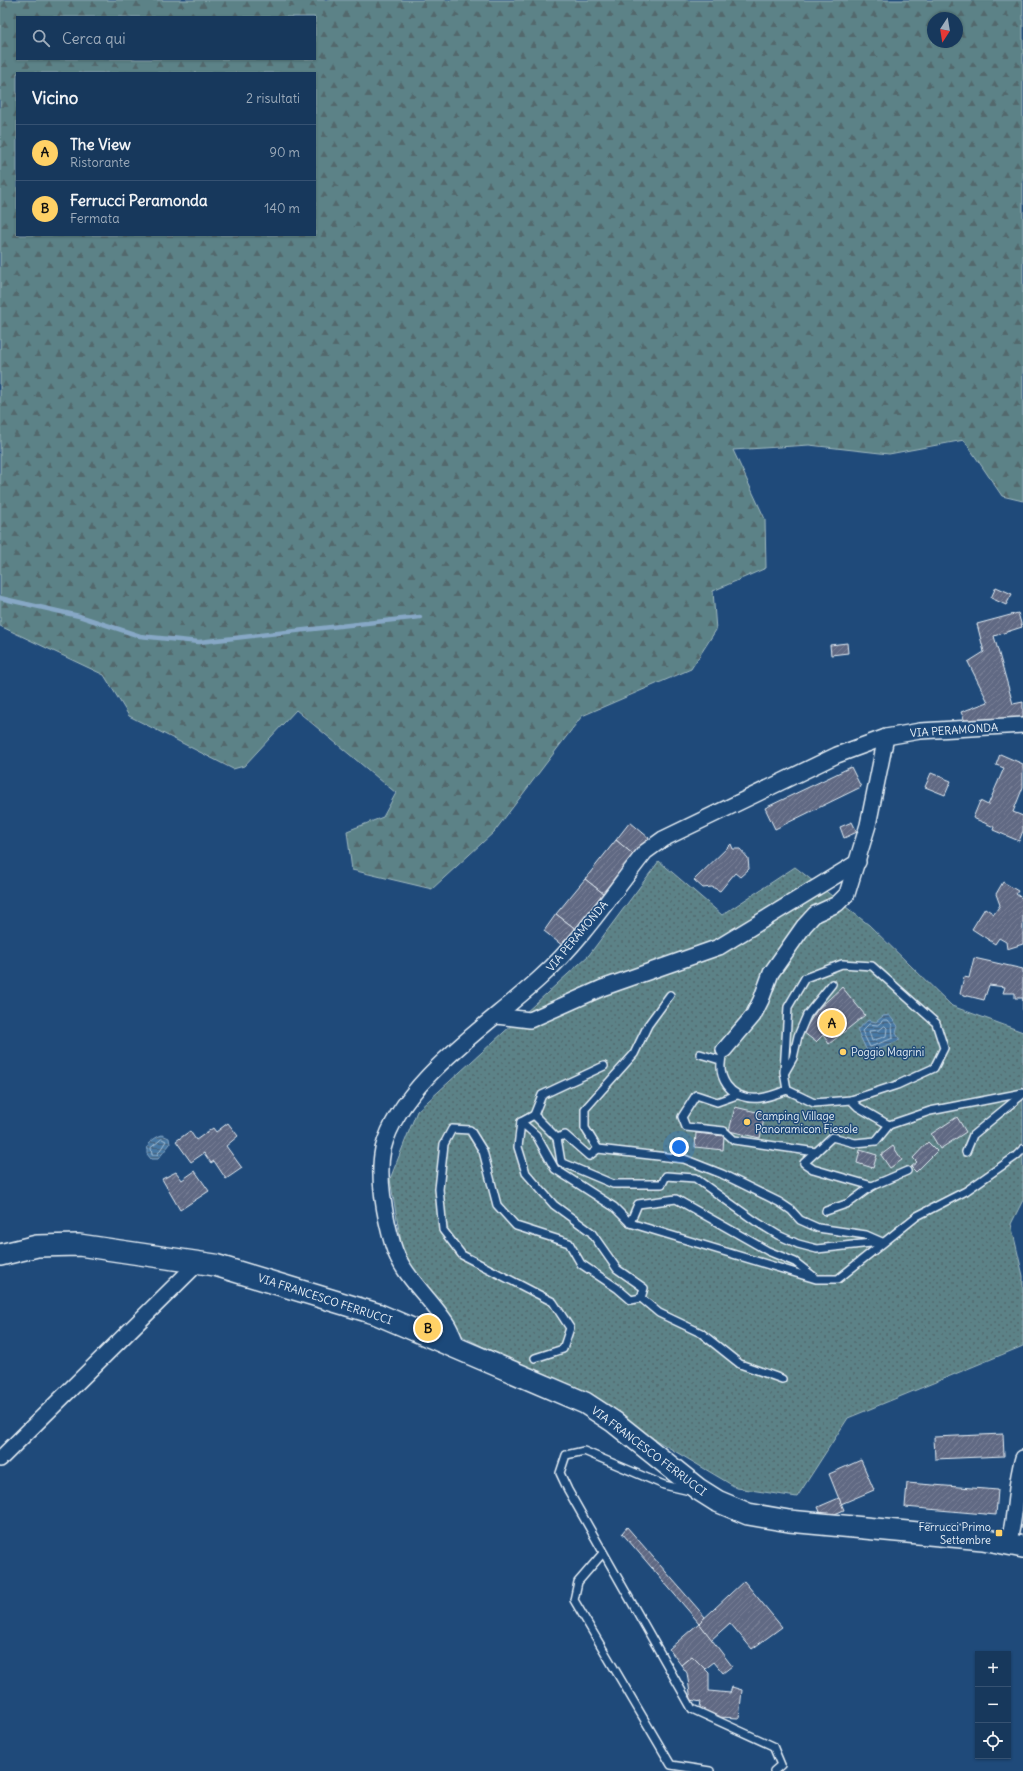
<!DOCTYPE html>
<html lang="it">
<meta charset="utf-8">
<style>
:root{--surface:#17385c;--page:#203f62;--text:#f1f3f6;--muted:#9eacbb;--line:#365272;--accent:#ffd166}
body{margin:0;font-family:Delius,sans-serif;background:var(--page);color:var(--text)}
.controls{position:absolute;right:12px;bottom:12px;display:grid;overflow:hidden;border-radius:0px;box-shadow:0 1px 3px #0004}
.controls button{width:36px;height:36px;display:grid;place-items:center;padding:0;border:0;border-bottom:1px solid var(--line);background:var(--surface);color:var(--text);font:20px sans-serif}
.compass{position:absolute;left:927px;top:12px;width:36px;height:36px;border-radius:50%;background:var(--surface);box-shadow:0 1px 3px #0004;rotate:192deg}
.you{position:absolute;left:679px;top:1147px;width:14px;height:14px;margin:-10px;border:3px solid #fff;border-radius:50%;background:#1a73e8;box-shadow:0 0 0 6px #1a73e833}
.badge{display:grid;place-items:center;width:26px;height:26px;border-radius:50%;background:var(--accent);color:#111;font-size:13px;font-weight:700}
.pin{position:absolute;translate:-50% -50%;border:2px solid #fff;box-shadow:0 1px 4px #0006}
.list{margin:0;padding:0;list-style:none}
h2{display:flex;justify-content:space-between;align-items:center;height:52px;margin:0;padding:0 16px;font-size:17px}
h2 small{font-size:13px;font-weight:400;color:var(--muted)}
.list li{display:grid;grid-template-columns:26px 1fr auto;gap:12px;align-items:center;box-sizing:border-box;height:56px;padding:0 16px;border-top:1px solid var(--line)}
.list b{display:block;font-size:15px;white-space:nowrap}
.list p{margin:0;font-size:13px;white-space:nowrap;color:var(--muted)}
.list em{font-size:13px;font-style:normal;color:var(--muted)}
.icon{flex:none;width:22px;height:22px;fill:none;stroke:currentColor;stroke-width:2;stroke-linecap:round;stroke-linejoin:round}
.map{position:relative;flex:none;width:1023px;height:1771px;overflow:hidden}
.search{position:absolute;background:var(--surface);box-shadow:0 1px 3px #0004;left:16px;top:16px;width:300px;height:44px;display:flex;align-items:center;gap:10px;box-sizing:border-box;padding:0 14px;border-radius:0px;color:var(--muted);font-size:15px}
.panel{position:absolute;background:var(--surface);box-shadow:0 1px 3px #0004;left:16px;top:72px;width:300px;height:164px;border-radius:0px}
.map>svg:first-child{display:block}
.forest{fill:url(#forest-firs);stroke:#a2bac0;fill-rule:evenodd}
.park{fill:url(#park-dots);stroke:#a2bac0}
.water{fill:url(#water-rules);stroke:#87a8c6}
.lines{fill:none;stroke-linecap:round;stroke-linejoin:round}
.shore{stroke:#a8c1d6;stroke-width:1}
.stream{stroke:#87a8c6;stroke-width:4.5}
.building{fill:url(#building-hatch);stroke:#e8f1f8}
.service-casing{stroke:#e8f1f8;stroke-width:10}
.minor-casing{stroke:#e8f1f8;stroke-width:18}
.secondary-casing{stroke:#e8f1f8;stroke-width:24}
.service{stroke:#1f4a7a;stroke-width:7}
.minor{stroke:#1f4a7a;stroke-width:15}
.secondary{stroke:#1f4a7a;stroke-width:21}
.poi-dot{fill:#ffd166;stroke:#1f4a7a;stroke-width:1.5}
.labels{text-anchor:middle;stroke-width:3;stroke-linejoin:round;paint-order:stroke}
.street-label{font-size:11px;fill:#e8f1f8;stroke:#1f4a7a}
.poi-label{font-size:11px;fill:#e8f1f8;stroke:#1f4a7a;text-anchor:start}
</style>
<div class="map">
<svg width="1023" height="1771" viewBox="0 0 1023 1771">
<defs>
<pattern id="forest-firs" width="22" height="20" patternUnits="userSpaceOnUse"><rect width="22" height="20" fill="#5b8287"/><path d="M5 1l3.5 6h-7zM16 11l3.5 6h-7z" fill="#52686c"/></pattern>
<pattern id="park-dots" width="8" height="8" patternUnits="userSpaceOnUse"><rect width="8" height="8" fill="#5b8287"/><path d="M2 2h.1M6 6h.1" fill="none" stroke="#52686c" stroke-width="1.8" stroke-linecap="round"/></pattern>
<pattern id="water-rules" width="6" height="5" patternUnits="userSpaceOnUse"><rect width="6" height="5" fill="#4778a4"/><path d="M0 2.5h6" fill="none" stroke="#47627c"/></pattern>
<pattern id="building-hatch" width="6" height="6" patternUnits="userSpaceOnUse"><rect width="6" height="6" fill="#616983"/><path d="M-1 1l2-2M0 6l6-6M5 7l2-2" fill="none" stroke="#787f95"/></pattern>
</defs>
<rect width="100%" height="100%" fill="#1f4a7a"/>
<filter id="ink" filterUnits="userSpaceOnUse"><feTurbulence type="fractalNoise" baseFrequency=".025" numOctaves="2"/><feDisplacementMap in="SourceGraphic" scale="8" xChannelSelector="R" yChannelSelector="G"/><feConvolveMatrix kernelMatrix="1 2 1 2 8 2 1 2 1" color-interpolation-filters="sRGB"/></filter>
<g filter="url(#ink)">
<path class="forest" d="M0,0H1023V501L1002,496L964,440L889,454L809,445L733,450L765,519L766,568L713,591L716,630L691,669L582,716L494,832L432,889L352,870L347,831L383,817L396,793L296,710L244,766L233,769L129,716L104,675L0,626ZM17,17H315V59H17ZM933,18H957V42H933ZM17,73H315V235H17Z"/>
<path class="park" d="M659,861L722,915L795,867L869,925L952,1006L1023,1032V1200L1011,1224L1023,1276V1346L848,1418L797,1497L737,1488L590,1401L462,1336L404,1259L390,1179L417,1111L589,955Z"/>
<g class="water">
<path d="M889,1015L898,1026L896,1033L900,1040L868,1053L857,1030L868,1020L876,1022L883,1016Z"/>
<path d="M162,1135L169,1138L170,1144L158,1159H151L147,1154C146,1144 153,1138 162,1135Z"/>
</g>
<g class="lines">
<g class="shore">
<path d="M884,1020H888L892,1025L893,1038L870,1047L862,1031L869,1024L877,1025Z"/>
<path d="M885,1026L887,1028L886,1036L872,1041L869,1031L879,1030Z"/>
<path d="M162,1139L166,1141L157,1155H152L151,1148Z"/>
</g>
<path class="stream" d="M0,598L79,616L140,636L199,642L420,617"/>
</g>
<g class="building">
<path d="M996,587L1012,594L1006,605L991,598Z"/>
<path d="M1018,613L1022,627L994,636L1013,704L1023,702V720L967,726L961,712L988,702L968,662L984,652L977,624Z"/>
<path d="M847,643L848,653L831,655L830,645Z"/>
<path d="M1000,754L1023,764V787L1013,812L1023,816V831L1019,841L993,830L994,827L973,818L980,801L988,805L1004,768L996,765Z"/>
<path d="M851,767L861,787L775,829L765,808Z"/>
<path d="M931,773L951,781L945,795L925,787Z"/>
<path d="M630,822L649,838L635,856L616,840Z"/>
<path d="M852,822L857,832L844,838L840,827Z"/>
<path d="M616,840L635,856L604,894L585,879Z"/>
<path d="M731,844L733,849H740L748,858L749,869L740,877L735,873L720,891L712,887L703,888L694,880Z"/>
<path d="M585,879L604,894L577,930L556,914Z"/>
<path d="M1003,882L1018,891L1016,894L1023,899V944L1007,949L1006,942L999,938L995,944L972,929L985,908L994,914L1000,905L996,894Z"/>
<path d="M556,914L577,930L563,946L544,931Z"/>
<path d="M974,958L1023,969V1010V998H1015V993H1003L1005,987L989,985L984,1000L960,994L964,977L969,978Z"/>
<path d="M842,987L865,1015L829,1044L823,1035L816,1042L803,1032L817,1010Z"/>
<path d="M735,1107L765,1114L760,1138L729,1131Z"/>
<path d="M957,1117L966,1132L940,1149L931,1134Z"/>
<path d="M228,1123L238,1136L226,1146L242,1168L226,1179L214,1161L211,1163L204,1153L191,1162L176,1141L190,1131L196,1140L213,1128L216,1132Z"/>
<path d="M696,1133L724,1136L723,1150L695,1147Z"/>
<path d="M928,1142L937,1151L916,1172L911,1167L917,1162L913,1158Z"/>
<path d="M893,1146L902,1160L890,1168L881,1155Z"/>
<path d="M860,1150L877,1155L873,1168L857,1163Z"/>
<path d="M195,1171L209,1191L180,1210L162,1179L176,1172L182,1180Z"/>
<path d="M1003,1434L1004,1456L935,1459L934,1437Z"/>
<path d="M861,1460L874,1490L841,1504L829,1474Z"/>
<path d="M907,1483L998,1490L996,1515L905,1507Z"/>
<path d="M839,1498L844,1510L823,1519L818,1507Z"/>
<path d="M627,1527L705,1617L699,1623L622,1533Z"/>
<path d="M744,1581L782,1627L752,1649L730,1623L711,1640L699,1623Z"/>
<path d="M699,1623L732,1666L723,1673L714,1662L705,1669L692,1656L681,1665L669,1649Z"/>
<path d="M692,1656L709,1673V1691L730,1693L732,1687L742,1690L739,1718L717,1717L699,1712L701,1702L691,1700L687,1673L681,1665Z"/>
</g>
<g class="lines">
<defs>
<g id="service">
<path d="M724,1050C714,1077 730,1101 760,1098C769,1097 779,1093 787,1090L814,1103L851,1100L897,1085L934,1068L944,1048L936,1023L872,966L842,964L805,978L788,1007L784,1072L787,1090"/>
<path d="M700,1054L720,1060"/>
<path d="M785,1072L793,1058L798,1036L807,1015L832,984"/>
<path d="M737,1095L717,1102L696,1095L682,1117L686,1127L724,1131L734,1140L816,1152L832,1137L855,1143L876,1141L889,1125"/>
<path d="M851,1100L858,1107L889,1125L930,1111L1023,1093"/>
<path d="M534,1115L542,1095L604,1066"/>
<path d="M521,1122L534,1115L557,1138L565,1135L589,1156L598,1149L684,1159L722,1174L779,1202L791,1210L800,1220L818,1228L866,1235L882,1242"/>
<path d="M557,1138L561,1162L613,1184H662L666,1176L695,1178L755,1221L778,1235L798,1244L817,1249L880,1242"/>
<path d="M598,1149L585,1128V1109L634,1054L648,1025L670,995"/>
<path d="M816,1152L804,1163L813,1169L872,1186L907,1171"/>
<path d="M966,1152L973,1135L1023,1094"/>
<path d="M826,1211L849,1203L872,1186"/>
<path d="M630,1223L638,1204L676,1199L768,1251L795,1262L813,1276"/>
<path d="M535,1358L563,1349L570,1328L553,1302L462,1255L443,1230L439,1189L444,1144L452,1129L470,1130L483,1151L497,1205L516,1226L569,1243L581,1264L617,1288L631,1300L641,1298"/>
<path d="M782,1379L740,1364L701,1333L659,1313L641,1298L644,1288L617,1269L591,1232L554,1205L526,1173L518,1147L521,1122L536,1135L555,1169L614,1207L630,1223L816,1279H838L917,1216L966,1191L1016,1156L1023,1149"/>
<path d="M690,1491L664,1485L584,1451L566,1455L560,1473L568,1490L692,1709L773,1746L781,1765L774,1771"/>
<path d="M603,1553L578,1582L574,1600L671,1765L710,1771"/>
</g>
<g id="minor">
<path d="M497,1016L530,1020L602,988L719,947L858,862"/>
<path d="M724,1050L753,1016L761,1000L771,973L804,926L815,914L837,904L847,894L868,825L886,737"/>
<path d="M459,1350C455,1341 452,1332 447,1324C430,1297 402,1276 393,1245C385,1218 377,1177 383,1149C400,1081 492,1023 541,977C581,941 612,894 645,852L663,839L837,755L886,737L920,731L1023,725"/>
<path d="M0,1459L199,1262"/>
<path d="M1008,1543C1017,1516 1014,1486 1023,1458"/>
</g>
<path id="secondary" d="M0,1255L37,1246L79,1245L215,1265L377,1314L585,1403L614,1422L698,1489L717,1501L748,1514L789,1521L983,1539L1023,1547"/>
</defs>
<use href="#service" class="service-casing"/>
<use href="#minor" class="minor-casing"/>
<use href="#secondary" class="secondary-casing"/>
<use href="#service" class="service"/>
<use href="#minor" class="minor"/>
<use href="#secondary" class="secondary"/>
</g>
</g>
<g class="poi-dot">
<circle cx="843" cy="1052" r="4"/>
<circle cx="747" cy="1122" r="4"/>
<rect x="995" y="1529" width="8" height="8" rx="2"/>
</g>
<g class="labels">
<g class="street-label">
<text transform="translate(954 730) rotate(-4)" y="4">VIA PERAMONDA</text>
<text transform="translate(577 936) rotate(-50)" y="4">VIA PERAMONDA</text>
<text transform="translate(325 1299) rotate(18)" y="4">VIA FRANCESCO FERRUCCI</text>
<text transform="translate(649 1451) rotate(37)" y="4">VIA FRANCESCO FERRUCCI</text>
</g>
<g class="poi-label">
<text x="851" y="1056">Poggio Magrini</text>
<text x="755" y="1120">Camping Village<tspan x="755" dy="13">Panoramicon Fiesole</tspan></text>
<text x="991" y="1531" text-anchor="end">Ferrucci Primo<tspan x="991" dy="13">Settembre</tspan></text>
</g>
</g>
</svg>
<div class="controls">
<button>+</button>
<button>−</button>
<button><svg class="icon" aria-label="locate" viewBox="0 0 24 24"><circle cx="12" cy="12" r="6"/><path d="M12 2v4M12 18v4M2 12h4M18 12h4"/></svg></button>
</div>
<svg class="compass" viewBox="-18 -18 36 36"><path d="M0-13l5 13h-10z" fill="#e53935"/><path d="M0 13l5-13h-10z" fill="#9eacbb"/></svg>
<div class="you"></div>
<div class="pin badge" style="left:832px;top:1023px">A</div>
<div class="pin badge" style="left:428px;top:1328px">B</div>
<div class="search"><svg class="icon" aria-label="search" viewBox="0 0 24 24"><circle cx="10" cy="10" r="6"/><path d="M15 15l6 6"/></svg>Cerca qui</div>
<section class="panel">
<h2>Vicino<small>2 risultati</small></h2>
<ul class="list">
<li><span class="badge">A</span><div><b>The View</b><p>Ristorante</p></div><em>90 m</em></li>
<li><span class="badge">B</span><div><b>Ferrucci Peramonda</b><p>Fermata</p></div><em>140 m</em></li>
</ul>
</section>
</div>
